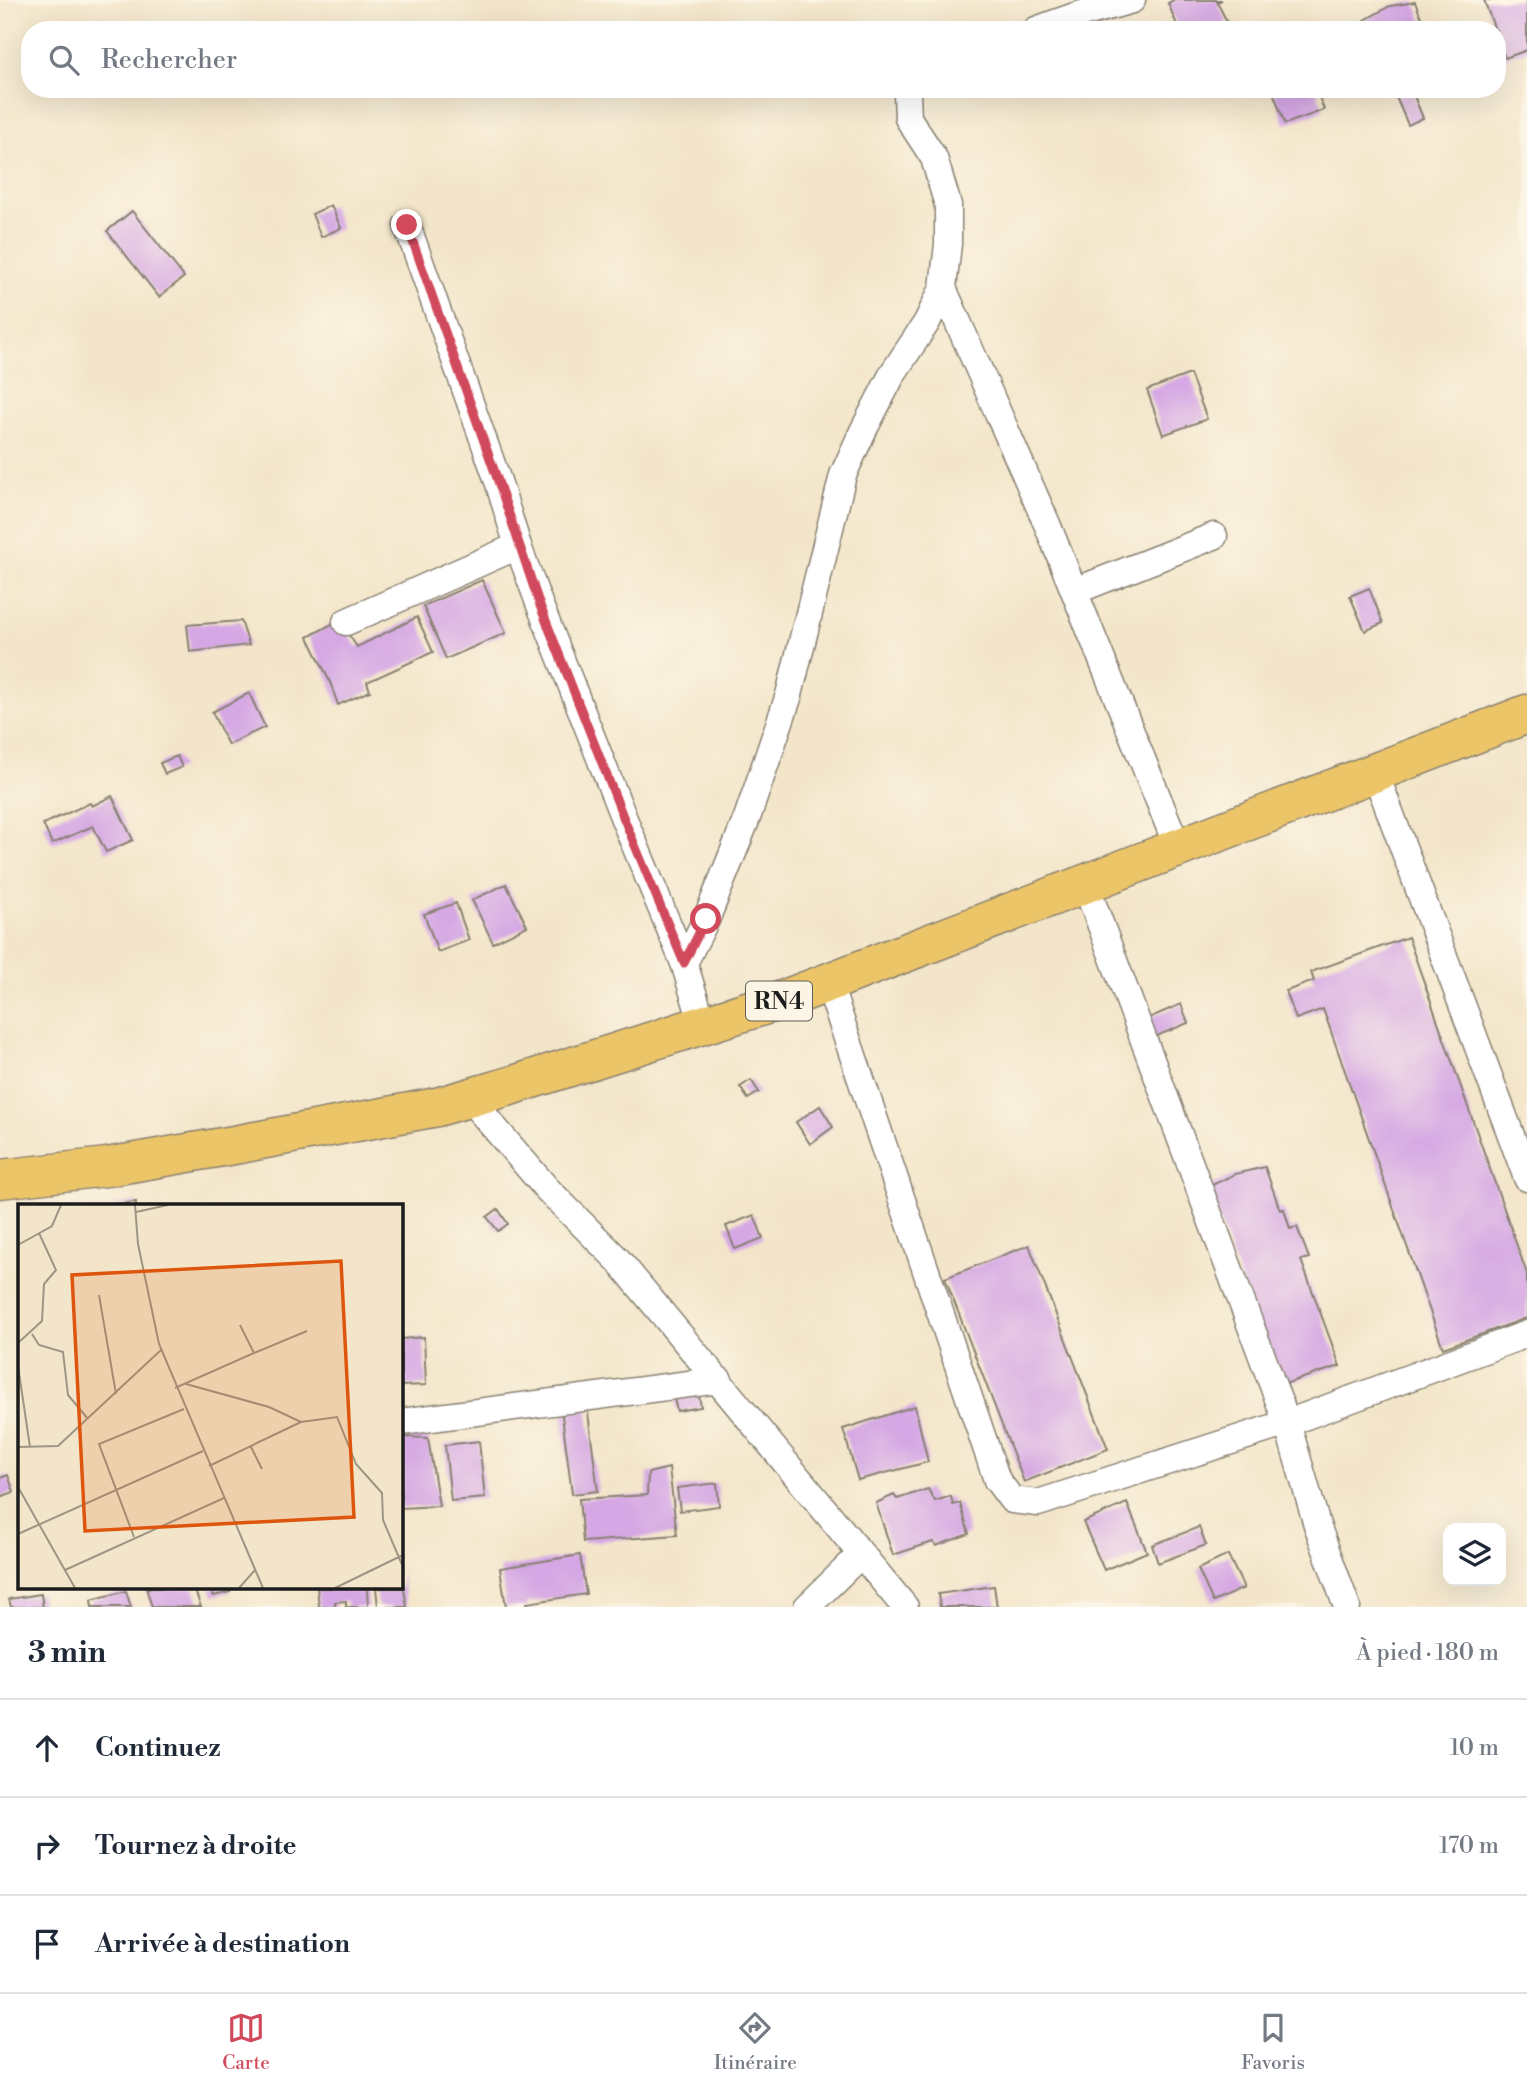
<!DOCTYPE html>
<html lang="fr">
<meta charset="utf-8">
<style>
:root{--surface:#fff;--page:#f6f6f7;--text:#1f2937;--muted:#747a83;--line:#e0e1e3;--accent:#d1495b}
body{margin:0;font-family:"Libre Bodoni",serif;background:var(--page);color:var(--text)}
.controls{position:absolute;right:21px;bottom:21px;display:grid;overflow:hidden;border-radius:14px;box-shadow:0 7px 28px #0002}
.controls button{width:63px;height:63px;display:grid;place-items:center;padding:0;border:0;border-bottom:2px solid var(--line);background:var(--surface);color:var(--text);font:35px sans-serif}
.stop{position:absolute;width:21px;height:21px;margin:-16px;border:5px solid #d1495b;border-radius:50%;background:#fff}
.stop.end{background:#d1495b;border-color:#fff;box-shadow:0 2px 7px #0008}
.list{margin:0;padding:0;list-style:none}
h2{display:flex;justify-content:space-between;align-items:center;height:91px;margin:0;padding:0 28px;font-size:30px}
h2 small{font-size:23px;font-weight:400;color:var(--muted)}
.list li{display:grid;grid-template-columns:46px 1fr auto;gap:21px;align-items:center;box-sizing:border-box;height:98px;padding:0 28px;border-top:2px solid var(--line)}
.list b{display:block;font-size:26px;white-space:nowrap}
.list em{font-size:23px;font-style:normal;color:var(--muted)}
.icon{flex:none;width:38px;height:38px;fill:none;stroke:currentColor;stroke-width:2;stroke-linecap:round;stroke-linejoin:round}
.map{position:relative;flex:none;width:1527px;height:1607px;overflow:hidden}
.search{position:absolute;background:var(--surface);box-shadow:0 7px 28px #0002;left:21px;right:21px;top:21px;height:77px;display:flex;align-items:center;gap:18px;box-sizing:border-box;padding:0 24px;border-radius:28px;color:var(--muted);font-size:26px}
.sheet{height:385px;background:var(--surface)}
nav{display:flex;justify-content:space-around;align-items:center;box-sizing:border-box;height:98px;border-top:2px solid var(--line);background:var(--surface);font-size:19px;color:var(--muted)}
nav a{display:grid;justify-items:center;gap:4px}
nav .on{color:var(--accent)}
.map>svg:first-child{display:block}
.building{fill:#d5a7e4}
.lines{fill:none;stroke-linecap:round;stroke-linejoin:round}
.street-casing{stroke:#888072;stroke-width:29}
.highway-casing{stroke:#888072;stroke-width:41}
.street{stroke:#fff;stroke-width:26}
.highway{stroke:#edc569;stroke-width:38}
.route{stroke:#d1495b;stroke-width:9}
.labels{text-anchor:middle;stroke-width:5;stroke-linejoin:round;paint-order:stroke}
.shield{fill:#fcf5e5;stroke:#5f5d58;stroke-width:2}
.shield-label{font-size:23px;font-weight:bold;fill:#1c1c1c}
.inset-road{fill:none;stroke:#9d9584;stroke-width:2}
.view{fill:#de560d;fill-opacity:0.15;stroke:#de560d;stroke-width:3.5}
.inset-edge{fill:none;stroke:#1c1c1c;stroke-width:3.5}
</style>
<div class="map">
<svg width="1527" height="1607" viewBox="0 0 1527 1607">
<rect width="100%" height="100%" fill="#fcf5e5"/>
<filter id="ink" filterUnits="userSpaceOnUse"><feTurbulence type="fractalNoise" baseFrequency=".0143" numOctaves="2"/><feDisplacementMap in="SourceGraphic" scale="14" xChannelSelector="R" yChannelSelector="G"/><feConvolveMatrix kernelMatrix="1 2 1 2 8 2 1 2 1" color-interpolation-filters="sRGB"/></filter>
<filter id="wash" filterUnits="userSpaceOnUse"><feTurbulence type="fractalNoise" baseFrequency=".00686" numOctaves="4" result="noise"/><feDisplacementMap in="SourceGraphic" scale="28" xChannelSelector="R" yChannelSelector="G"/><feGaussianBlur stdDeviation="1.57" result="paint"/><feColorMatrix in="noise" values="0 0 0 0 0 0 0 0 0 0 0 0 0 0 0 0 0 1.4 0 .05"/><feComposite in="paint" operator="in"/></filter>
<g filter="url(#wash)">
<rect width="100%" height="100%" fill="#f3e5c9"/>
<g id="blocks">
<g class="building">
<path d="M1174,0H1222L1217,2L1227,22L1208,30H1179L1168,3Z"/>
<path d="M1484,0H1527V50L1505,58L1497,37V30H1495Z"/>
<path d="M1415,2L1426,30H1368L1365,20L1390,6Z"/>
<path d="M1272,89H1316L1324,110L1285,124Z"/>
<path d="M1412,91L1423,118L1408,125L1396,97Z"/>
<path d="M331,205L341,228L321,237L312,214Z"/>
<path d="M132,211L184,277L159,297L107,231Z"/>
<path d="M1190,374L1207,419L1163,435L1147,390Z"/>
<path d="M482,580L506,633L446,659L423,606Z"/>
<path d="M1369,588L1383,623L1365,631L1350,596Z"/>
<path d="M417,617L433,652L367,682L370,691L338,705L330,682L308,637L339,620L357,647Z"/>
<path d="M241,621L249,645L190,652L187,625Z"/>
<path d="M249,693L265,727L228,745L212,712Z"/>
<path d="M177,756L182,767L165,774L160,763Z"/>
<path d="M112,796L133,840L106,852L93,826L52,844L43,824L90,803L92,806Z"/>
<path d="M506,884L527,926L493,943L472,900Z"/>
<path d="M456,903L469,940L438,952L424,914Z"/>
<path d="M1408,937L1527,1274V1318L1443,1348L1323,1009L1296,1019L1286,991L1314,981L1311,972Z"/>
<path d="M1181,1004L1188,1023L1152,1038L1144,1020Z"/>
<path d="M751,1080L759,1092L748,1099L740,1087Z"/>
<path d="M820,1106L833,1127L810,1144L796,1122Z"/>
<path d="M1265,1167L1280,1210L1284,1209L1290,1229L1297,1227L1309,1258L1301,1260L1340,1366L1278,1386L1208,1187L1235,1174Z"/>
<path d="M136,1202V1206H113V1205Z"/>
<path d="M498,1209L508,1224L498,1231L487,1217Z"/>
<path d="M754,1215L763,1238L735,1249L726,1226Z"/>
<path d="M1029,1245L1108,1449L1024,1482L945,1278Z"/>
<path d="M424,1337L426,1385L401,1386V1339Z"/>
<path d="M698,1390L701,1407L677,1411L673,1395Z"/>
<path d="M587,1405L598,1491L572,1494L561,1408Z"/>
<path d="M915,1406L928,1462L858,1480L843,1429Z"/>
<path d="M406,1437L428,1438L439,1506L401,1508V1441Z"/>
<path d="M479,1441L485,1498L451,1501L445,1445Z"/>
<path d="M669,1468L677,1535L583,1542L579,1499L647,1495L648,1473Z"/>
<path d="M8,1475L14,1492L0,1497V1478Z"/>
<path d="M717,1483L719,1506L680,1511L677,1488Z"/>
<path d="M928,1489L935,1501L951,1496L953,1505L960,1503L969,1534L936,1546L933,1542L893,1555L876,1503L894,1495L897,1499Z"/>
<path d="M1127,1503L1147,1552L1104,1570L1083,1522Z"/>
<path d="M1199,1527L1206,1545L1158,1563L1152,1545Z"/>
<path d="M580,1555L586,1594L527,1603L528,1607H506L500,1568Z"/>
<path d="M1228,1555L1244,1588L1213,1602L1198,1569Z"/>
<path d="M401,1572L407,1607H378L376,1588H401Z"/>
<path d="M994,1586L997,1607H940L938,1594Z"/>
<path d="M146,1588H194L201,1607H152Z"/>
<path d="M210,1588H229L230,1592L213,1596Z"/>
<path d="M317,1588H367L368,1607H346V1601L335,1602V1607H319Z"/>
<path d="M126,1591L131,1607H92L91,1600Z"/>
<path d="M41,1594L43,1607H11L9,1599Z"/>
</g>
</g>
</g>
<g filter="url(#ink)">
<use href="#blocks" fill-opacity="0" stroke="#888072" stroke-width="2"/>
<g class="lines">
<defs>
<g id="street">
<path d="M1036,30L1075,16L1132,0"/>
<path d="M407,225L498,481L518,546"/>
<path d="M943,288L1047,524L1178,848"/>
<path d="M1075,591L1214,536"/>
<path d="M346,622L518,546L539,603L624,819L684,963L703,1025"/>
<path d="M1375,772L1527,1178"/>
<path d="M1085,883L1287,1423L1317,1525L1347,1607"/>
<path d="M684,963L706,920L747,818L789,695L843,475L862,433L893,373L927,322L943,288L948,244V205L934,158L908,118L907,93L909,89"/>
<path d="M828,982L997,1480L1012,1500L1038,1503L1287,1423L1527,1334"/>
<path d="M469,1098L547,1189L618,1260L905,1607"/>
<path d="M401,1422L719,1380"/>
<path d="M807,1607L860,1555"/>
</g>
<path id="highway" d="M0,1179L107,1167L234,1145L437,1107L510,1086L785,999L1527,714"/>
</defs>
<use href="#street" class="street-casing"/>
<use href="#highway" class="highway-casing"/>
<use href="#street" class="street"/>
<use href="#highway" class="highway"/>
</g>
</g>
<g class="lines" filter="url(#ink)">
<path class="route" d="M407,225L498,481L539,603L624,819L684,963L706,919"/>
</g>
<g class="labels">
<rect class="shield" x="746" y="981.5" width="66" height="39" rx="5"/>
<g class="shield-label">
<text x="779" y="1009">RN4</text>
</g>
</g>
<g transform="translate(18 1204)">
<rect width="385" height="385" fill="#f3e5c9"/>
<path class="inset-road" d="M117,1L120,40L141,140L245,384M118,8L150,1M0,41L34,22L43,1M81,91L98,190M14,130L21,141L45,148L50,191L70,215M0,139L24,117L26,80L38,66L21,29M236,149L289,127M0,162L12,243M168,180L251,203L283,218L319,213L338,260L364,289L365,316L385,363M157,184L236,149L222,121M0,243L40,242L143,146M233,243L244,265M191,262L283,218M0,283L57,384M0,330L185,247M116,333L81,240L166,205M47,366L206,294M221,384L237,366M317,384L385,351"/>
<path class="view" d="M323,57L336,313L67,327L54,71Z"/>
<rect width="385" height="385" class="inset-edge"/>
</g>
</svg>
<div class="controls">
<button><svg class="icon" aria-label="layers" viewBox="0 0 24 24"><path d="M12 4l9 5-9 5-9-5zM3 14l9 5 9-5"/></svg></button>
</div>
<div class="stop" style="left:706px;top:919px"></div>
<div class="stop end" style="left:407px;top:225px"></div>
<div class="search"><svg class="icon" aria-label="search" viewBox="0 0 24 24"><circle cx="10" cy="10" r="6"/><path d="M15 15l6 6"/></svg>Rechercher</div>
</div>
<section class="sheet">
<h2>3 min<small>À pied · 180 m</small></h2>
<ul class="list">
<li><svg class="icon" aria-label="ahead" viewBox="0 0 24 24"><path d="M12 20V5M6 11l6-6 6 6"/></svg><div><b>Continuez</b></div><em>10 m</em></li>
<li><svg class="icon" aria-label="right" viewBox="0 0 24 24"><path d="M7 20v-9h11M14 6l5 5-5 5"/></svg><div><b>Tournez à droite</b></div><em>170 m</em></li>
<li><svg class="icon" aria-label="arrive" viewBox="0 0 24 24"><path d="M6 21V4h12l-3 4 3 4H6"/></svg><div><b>Arrivée à destination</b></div></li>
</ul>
</section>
<nav>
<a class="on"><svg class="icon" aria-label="map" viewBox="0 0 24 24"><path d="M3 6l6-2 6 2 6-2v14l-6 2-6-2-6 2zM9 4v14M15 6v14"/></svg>Carte</a>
<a><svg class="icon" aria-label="directions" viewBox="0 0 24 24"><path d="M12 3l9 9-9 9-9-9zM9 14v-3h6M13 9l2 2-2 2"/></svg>Itinéraire</a>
<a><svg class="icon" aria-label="saved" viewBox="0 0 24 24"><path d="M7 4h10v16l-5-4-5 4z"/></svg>Favoris</a>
</nav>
